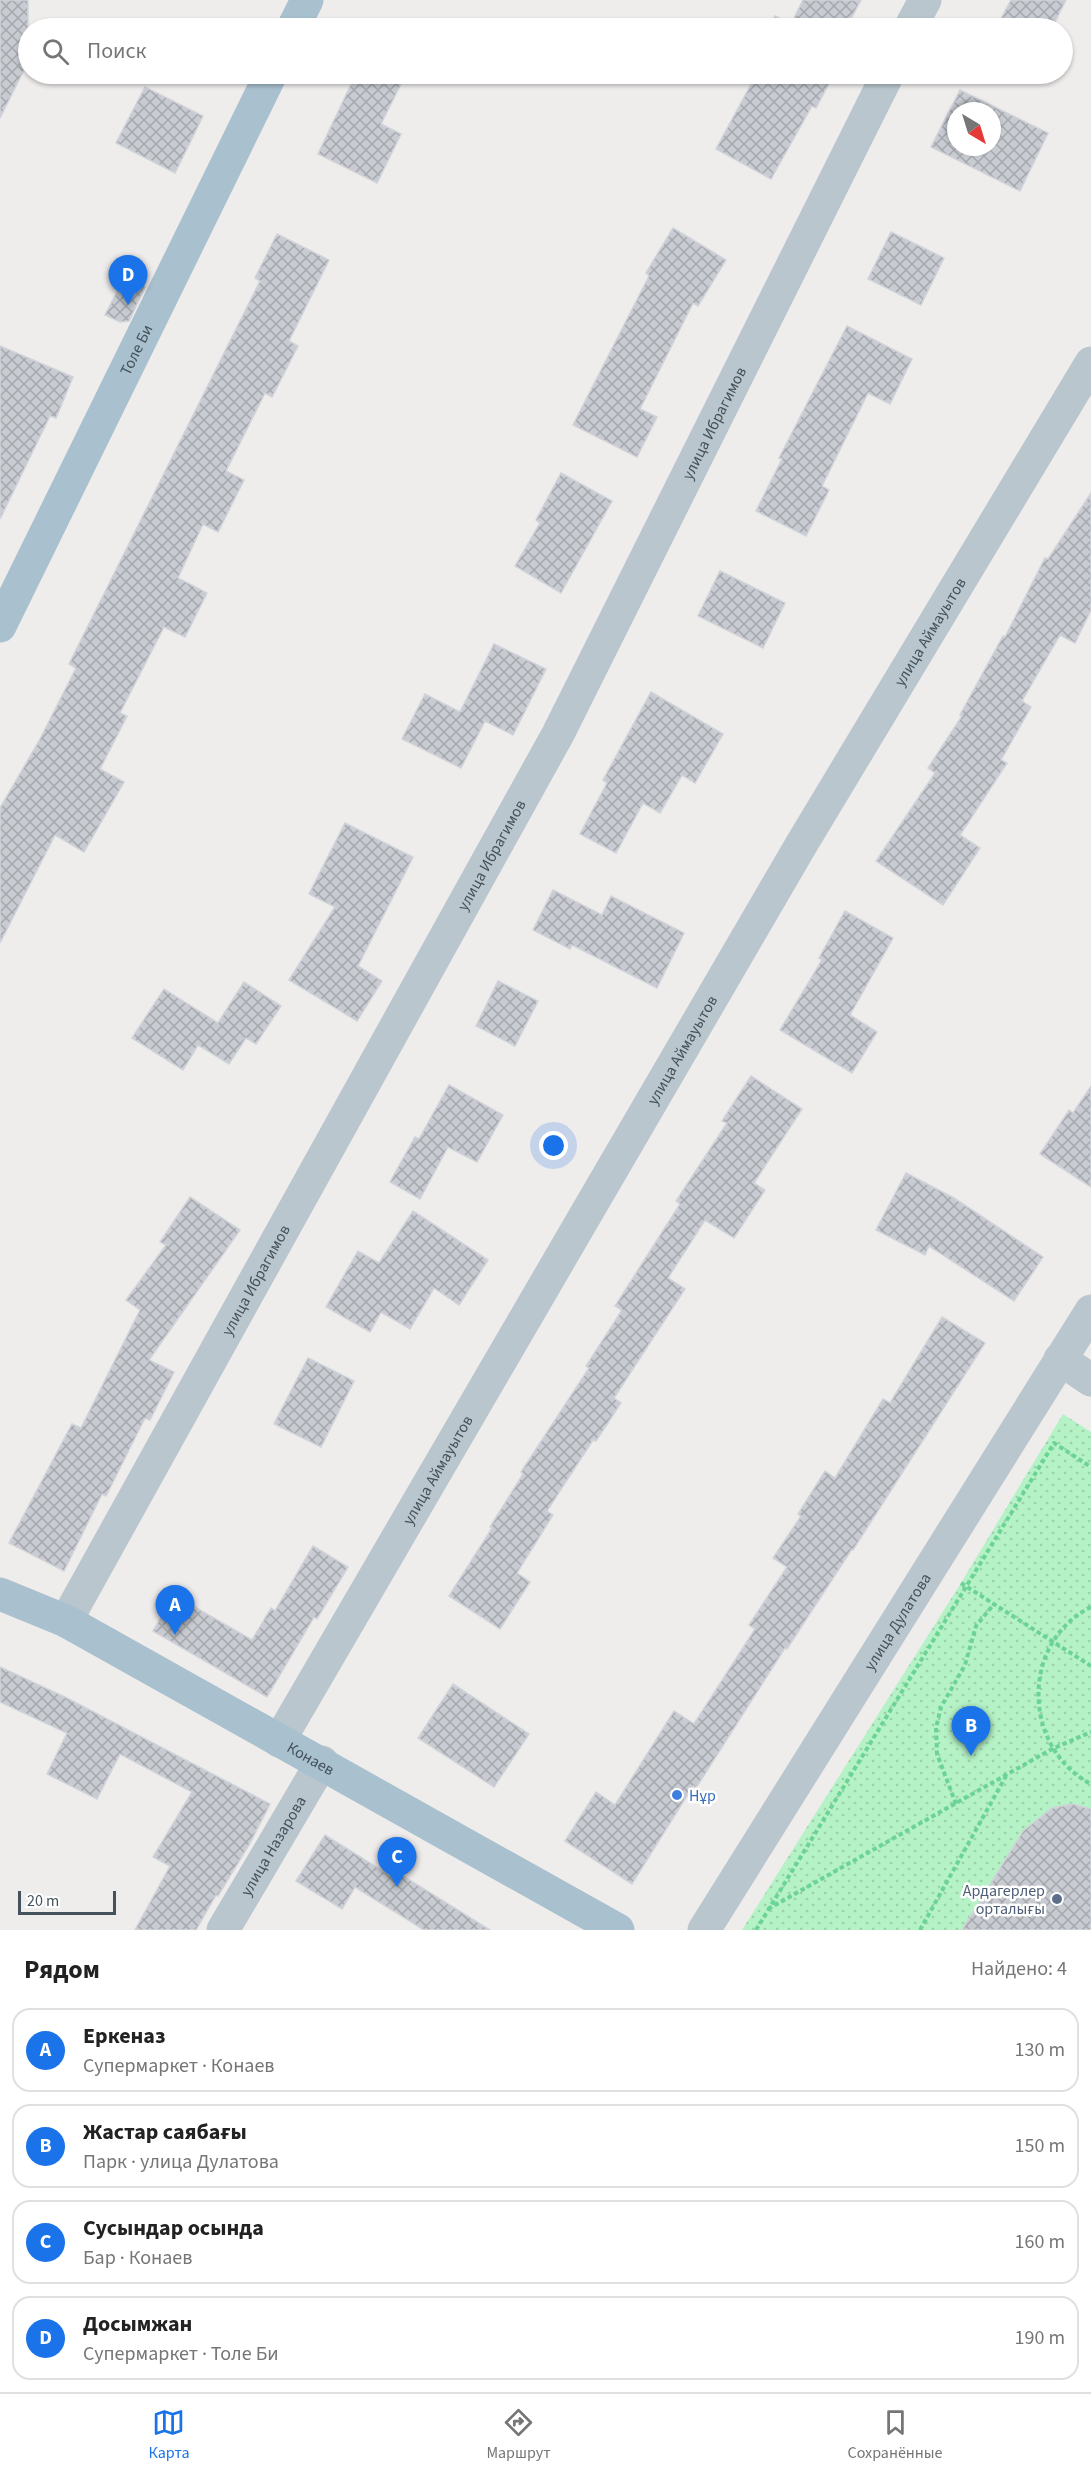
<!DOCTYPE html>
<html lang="ru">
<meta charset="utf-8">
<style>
:root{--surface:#fff;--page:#f6f6f6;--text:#222;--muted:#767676;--line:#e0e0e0;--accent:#1a73e8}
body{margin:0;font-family:"Source Sans 3",sans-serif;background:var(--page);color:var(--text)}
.compass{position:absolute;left:947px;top:102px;width:54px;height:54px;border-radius:50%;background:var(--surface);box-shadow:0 2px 4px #0004;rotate:142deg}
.scale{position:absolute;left:18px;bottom:15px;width:98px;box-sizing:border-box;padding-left:6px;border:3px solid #43525b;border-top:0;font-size:16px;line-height:21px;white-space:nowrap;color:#43525b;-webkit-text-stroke:4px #fff;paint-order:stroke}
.you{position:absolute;left:554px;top:1146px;width:21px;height:21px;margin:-15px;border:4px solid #fff;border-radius:50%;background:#1a73e8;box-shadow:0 0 0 9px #1a73e833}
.badge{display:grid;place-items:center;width:39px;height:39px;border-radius:50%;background:var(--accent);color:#fff;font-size:20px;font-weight:700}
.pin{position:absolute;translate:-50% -50px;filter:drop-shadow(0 2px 3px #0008)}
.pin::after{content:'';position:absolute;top:32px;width:21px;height:18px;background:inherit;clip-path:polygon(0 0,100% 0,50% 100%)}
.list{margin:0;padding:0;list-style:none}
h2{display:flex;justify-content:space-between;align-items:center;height:78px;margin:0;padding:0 24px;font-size:26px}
h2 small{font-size:20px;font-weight:400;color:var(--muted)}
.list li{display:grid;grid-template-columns:39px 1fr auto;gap:18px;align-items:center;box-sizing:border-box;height:84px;margin:0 12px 12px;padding:0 12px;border:2px solid var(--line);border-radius:18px}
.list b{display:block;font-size:22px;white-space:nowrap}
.list p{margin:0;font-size:20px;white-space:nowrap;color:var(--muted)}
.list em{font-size:20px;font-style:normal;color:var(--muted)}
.icon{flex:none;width:33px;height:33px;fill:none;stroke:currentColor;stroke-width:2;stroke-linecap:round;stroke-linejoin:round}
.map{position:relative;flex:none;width:1091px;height:1930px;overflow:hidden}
.search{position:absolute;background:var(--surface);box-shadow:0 2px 4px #0004;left:18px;right:18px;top:18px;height:66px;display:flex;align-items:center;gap:15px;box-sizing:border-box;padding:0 21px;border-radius:33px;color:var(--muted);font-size:22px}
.sheet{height:462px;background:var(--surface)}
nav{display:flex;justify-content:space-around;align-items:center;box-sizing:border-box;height:84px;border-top:2px solid var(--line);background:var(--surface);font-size:16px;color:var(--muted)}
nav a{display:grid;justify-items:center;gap:3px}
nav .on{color:var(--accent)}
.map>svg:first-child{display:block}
.park{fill:url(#park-dots)}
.building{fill:url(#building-cross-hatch);stroke:#d0d3d9;stroke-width:1.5;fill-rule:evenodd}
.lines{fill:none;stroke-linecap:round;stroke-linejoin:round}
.path{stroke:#6bd395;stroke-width:4;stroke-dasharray:4.5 3;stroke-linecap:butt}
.minor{stroke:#b9c6cd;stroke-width:33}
.major{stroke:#a9c0ce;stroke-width:33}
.shop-dot{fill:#3f7fe0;stroke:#fff;stroke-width:2}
.service-dot{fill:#5c6f8a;stroke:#fff;stroke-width:2}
.labels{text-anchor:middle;stroke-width:5;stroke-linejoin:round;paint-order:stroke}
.street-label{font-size:16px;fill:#43525b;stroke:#fff}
.shop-label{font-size:16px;fill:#366cbe;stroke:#fff;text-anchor:start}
.service-label{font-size:16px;fill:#4e5e75;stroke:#fff;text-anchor:end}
</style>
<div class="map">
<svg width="1091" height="1930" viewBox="0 0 1091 1930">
<defs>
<pattern id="park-dots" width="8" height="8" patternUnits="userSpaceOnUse" patternTransform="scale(1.5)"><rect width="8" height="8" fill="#b5f2c6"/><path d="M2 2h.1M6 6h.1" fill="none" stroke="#9dd1ac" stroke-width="1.8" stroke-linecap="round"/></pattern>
<pattern id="building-cross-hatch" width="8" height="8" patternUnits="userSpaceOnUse" patternTransform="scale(1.5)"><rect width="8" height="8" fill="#c8ccd2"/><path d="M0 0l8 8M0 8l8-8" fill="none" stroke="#a4a8ad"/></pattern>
</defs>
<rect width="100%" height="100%" fill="#efecec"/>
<path class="park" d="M1063,1414L1091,1432V1930H742L961,1583Z"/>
<g class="building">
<path d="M0,0H28V62L0,118Z"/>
<path d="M803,0H861L846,28H769L775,16L791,24Z"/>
<path d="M1011,0H1066L1052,28H996Z"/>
<path d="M356,74H389L403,80L381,124L401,134L377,183L318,154Z"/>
<path d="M753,74H834L816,108L812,106L771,179L716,149L756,75Z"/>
<path d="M145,87L203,116L175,173L116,143Z"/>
<path d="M960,90L1048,133L1020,191L931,147ZM956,111H992V147H956Z"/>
<path d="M673,228L726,260L698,306L693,303L640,409L657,417L637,457L573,425L649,276L646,273Z"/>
<path d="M891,232L944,258L921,305L868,279Z"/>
<path d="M277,234L329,260L289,341L298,346L272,397L265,393L226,471L244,480L218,532L203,524L178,578L207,593L185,637L164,627L120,713L127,716L100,769L124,782L84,852L55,835L0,943V808L39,741L76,668L69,664L260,281L255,278Z"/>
<path d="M134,259L145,287L129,321L120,322L105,315Z"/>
<path d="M847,326L912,359L890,404L868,393L822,486L829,490L806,536L756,511L782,459L779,458Z"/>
<path d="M0,346L73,377L56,418L50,416L0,519Z"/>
<path d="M561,473L612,501L561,593L515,566L540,523L536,520Z"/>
<path d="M1091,493V610L1075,643L1060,635L1022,701L1031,707L1001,760L1007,763L960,835L980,848L943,905L876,861L935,773L928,768L962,716L960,715L1003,636L1005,637L1045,558L1048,559Z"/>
<path d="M720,571L785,603L763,648L698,616Z"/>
<path d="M494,644L546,669L513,735L485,721L461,768L402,739L425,694L460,712Z"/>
<path d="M651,692L723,734L695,783L682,775L660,813L643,803L616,853L580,834L607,783L603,780Z"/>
<path d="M345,823L413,857L358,966L382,981L357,1021L289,980L335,907L309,894Z"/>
<path d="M553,890L602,915L611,896L684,933L657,988L572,945L570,949L533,930Z"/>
<path d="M845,911L893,938L850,1015L877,1032L852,1073L780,1030L822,960L819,958Z"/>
<path d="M498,981L538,1001L515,1046L476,1026Z"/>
<path d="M244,982L281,1006L256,1044L246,1038L229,1064L198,1045L183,1070L132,1038L164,989L218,1023Z"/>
<path d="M751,1076L802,1109L754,1183L765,1190L734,1238L705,1220L668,1278L685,1289L614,1398L621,1403L596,1441L593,1440L547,1511L553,1515L517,1573L530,1582L500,1629L449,1596L492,1528L490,1527L523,1474L521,1472L589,1368L586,1366L622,1310L615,1306L680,1204L676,1201L727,1123L722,1121Z"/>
<path d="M449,1085L503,1115L477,1162L448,1147L420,1199L390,1182L415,1137L419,1139Z"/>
<path d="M1091,1086V1187L1040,1154L1069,1110L1073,1113Z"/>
<path d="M906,1173L954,1198L1043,1257L1014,1301L929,1246L925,1255L876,1230Z"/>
<path d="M190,1197L240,1230L149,1360L174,1372L150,1420L145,1418L106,1496L102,1494L64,1571L9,1543L72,1424L81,1428L140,1310L126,1300L166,1245L160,1242Z"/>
<path d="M413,1211L488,1260L459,1305L434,1288L410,1329L381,1312L370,1332L326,1307L358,1251L379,1263Z"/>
<path d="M942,1317L985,1343L853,1550L852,1549L787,1649L785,1648L696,1788L693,1786L632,1884L565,1841L596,1792L615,1805L674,1711L694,1724L755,1629L749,1625L787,1567L773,1558L801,1516L798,1514L825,1471L835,1478L883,1399L890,1403Z"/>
<path d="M308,1358L354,1381L321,1447L274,1424Z"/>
<path d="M313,1546L348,1567L317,1619L314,1617L267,1697L153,1631L174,1595L252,1640L271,1608L275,1611Z"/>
<path d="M0,1667L65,1697L270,1804L249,1845L218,1896L216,1895L196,1930H135L170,1866L153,1857L192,1792L120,1754L97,1799L47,1774L67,1733L0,1702Z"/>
<path d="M453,1684L529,1734L494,1787L418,1738Z"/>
<path d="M1072,1804L1091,1809V1930H962L1023,1831L1052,1808Z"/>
<path d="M325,1835L389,1875L392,1869L490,1930H424L355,1887L342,1909L296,1881Z"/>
</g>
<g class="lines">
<g class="path">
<path d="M961,1583L1091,1666"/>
<path d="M1091,1607C1020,1642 1022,1748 1091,1784"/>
<path d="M956,1804L937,1754L936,1728L941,1707L965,1665L976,1626L994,1604"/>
<path d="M768,1909L1052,1749L1091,1732"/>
<path d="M756,1930L1054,1443L1091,1467"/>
<path d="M920,1930L1006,1776"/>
</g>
<g class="minor">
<path d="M910,28L925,0"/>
<path d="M1060,1359L1091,1380"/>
<path id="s1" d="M66,1621L558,734L888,74"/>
<path id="s2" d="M279,1741L801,845L1091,363"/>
<path id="s3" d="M223,1930L322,1762"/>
<path id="s4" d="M704,1930L1091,1311"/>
</g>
<g class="major">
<path d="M293,28L307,0"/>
<path id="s5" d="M0,626L271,74"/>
<path id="s6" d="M0,1594L66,1621L618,1930"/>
</g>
</g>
<circle class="shop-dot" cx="677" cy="1795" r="6"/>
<circle class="service-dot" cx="1057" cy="1899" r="6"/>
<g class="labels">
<g class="street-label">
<text dy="6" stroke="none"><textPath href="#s5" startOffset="308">Толе Би</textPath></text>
<text dy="6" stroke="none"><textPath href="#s1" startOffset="1362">улица Ибрагимов</textPath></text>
<text dy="6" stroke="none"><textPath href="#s2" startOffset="1286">улица Аймауытов</textPath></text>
<text dy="6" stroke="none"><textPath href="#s1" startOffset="876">улица Ибрагимов</textPath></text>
<text dy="6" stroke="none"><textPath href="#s2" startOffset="800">улица Аймауытов</textPath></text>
<text dy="6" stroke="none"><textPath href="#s1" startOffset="390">улица Ибрагимов</textPath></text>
<text dy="6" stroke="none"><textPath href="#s2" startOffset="314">улица Аймауытов</textPath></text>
<text dy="6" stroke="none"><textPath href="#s4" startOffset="364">улица Дулатова</textPath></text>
<text dy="6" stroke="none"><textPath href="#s6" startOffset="352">Конаев</textPath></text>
<text dy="6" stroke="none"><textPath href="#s3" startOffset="98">улица Назарова</textPath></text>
</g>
<g class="shop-label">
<text x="689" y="1801">Нұр</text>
</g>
<g class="service-label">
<text x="1045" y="1896">Ардагерлер<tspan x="1045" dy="18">орталығы</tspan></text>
</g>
</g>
</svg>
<svg class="compass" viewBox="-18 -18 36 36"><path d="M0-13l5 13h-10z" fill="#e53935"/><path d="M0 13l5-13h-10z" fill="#767676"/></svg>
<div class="scale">20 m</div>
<div class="you"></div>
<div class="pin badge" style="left:175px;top:1635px">A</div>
<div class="pin badge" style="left:971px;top:1756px">B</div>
<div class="pin badge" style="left:397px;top:1887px">C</div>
<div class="pin badge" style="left:128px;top:305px">D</div>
<div class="search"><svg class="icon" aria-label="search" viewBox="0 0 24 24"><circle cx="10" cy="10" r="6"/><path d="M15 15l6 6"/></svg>Поиск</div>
</div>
<section class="sheet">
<h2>Рядом<small>Найдено: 4</small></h2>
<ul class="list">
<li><span class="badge">A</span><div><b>Еркеназ</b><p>Супермаркет · Конаев</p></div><em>130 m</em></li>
<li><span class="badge">B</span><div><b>Жастар саябағы</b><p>Парк · улица Дулатова</p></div><em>150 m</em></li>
<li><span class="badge">C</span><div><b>Сусындар осында</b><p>Бар · Конаев</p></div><em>160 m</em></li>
<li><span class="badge">D</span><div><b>Досымжан</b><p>Супермаркет · Толе Би</p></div><em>190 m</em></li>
</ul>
</section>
<nav>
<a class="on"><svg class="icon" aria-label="map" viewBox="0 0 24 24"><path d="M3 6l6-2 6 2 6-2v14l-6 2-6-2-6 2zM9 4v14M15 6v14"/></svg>Карта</a>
<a><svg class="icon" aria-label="directions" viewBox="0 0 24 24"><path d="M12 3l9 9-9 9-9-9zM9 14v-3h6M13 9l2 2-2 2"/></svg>Маршрут</a>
<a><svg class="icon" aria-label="saved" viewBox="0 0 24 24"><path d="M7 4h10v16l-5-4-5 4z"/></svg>Сохранённые</a>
</nav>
